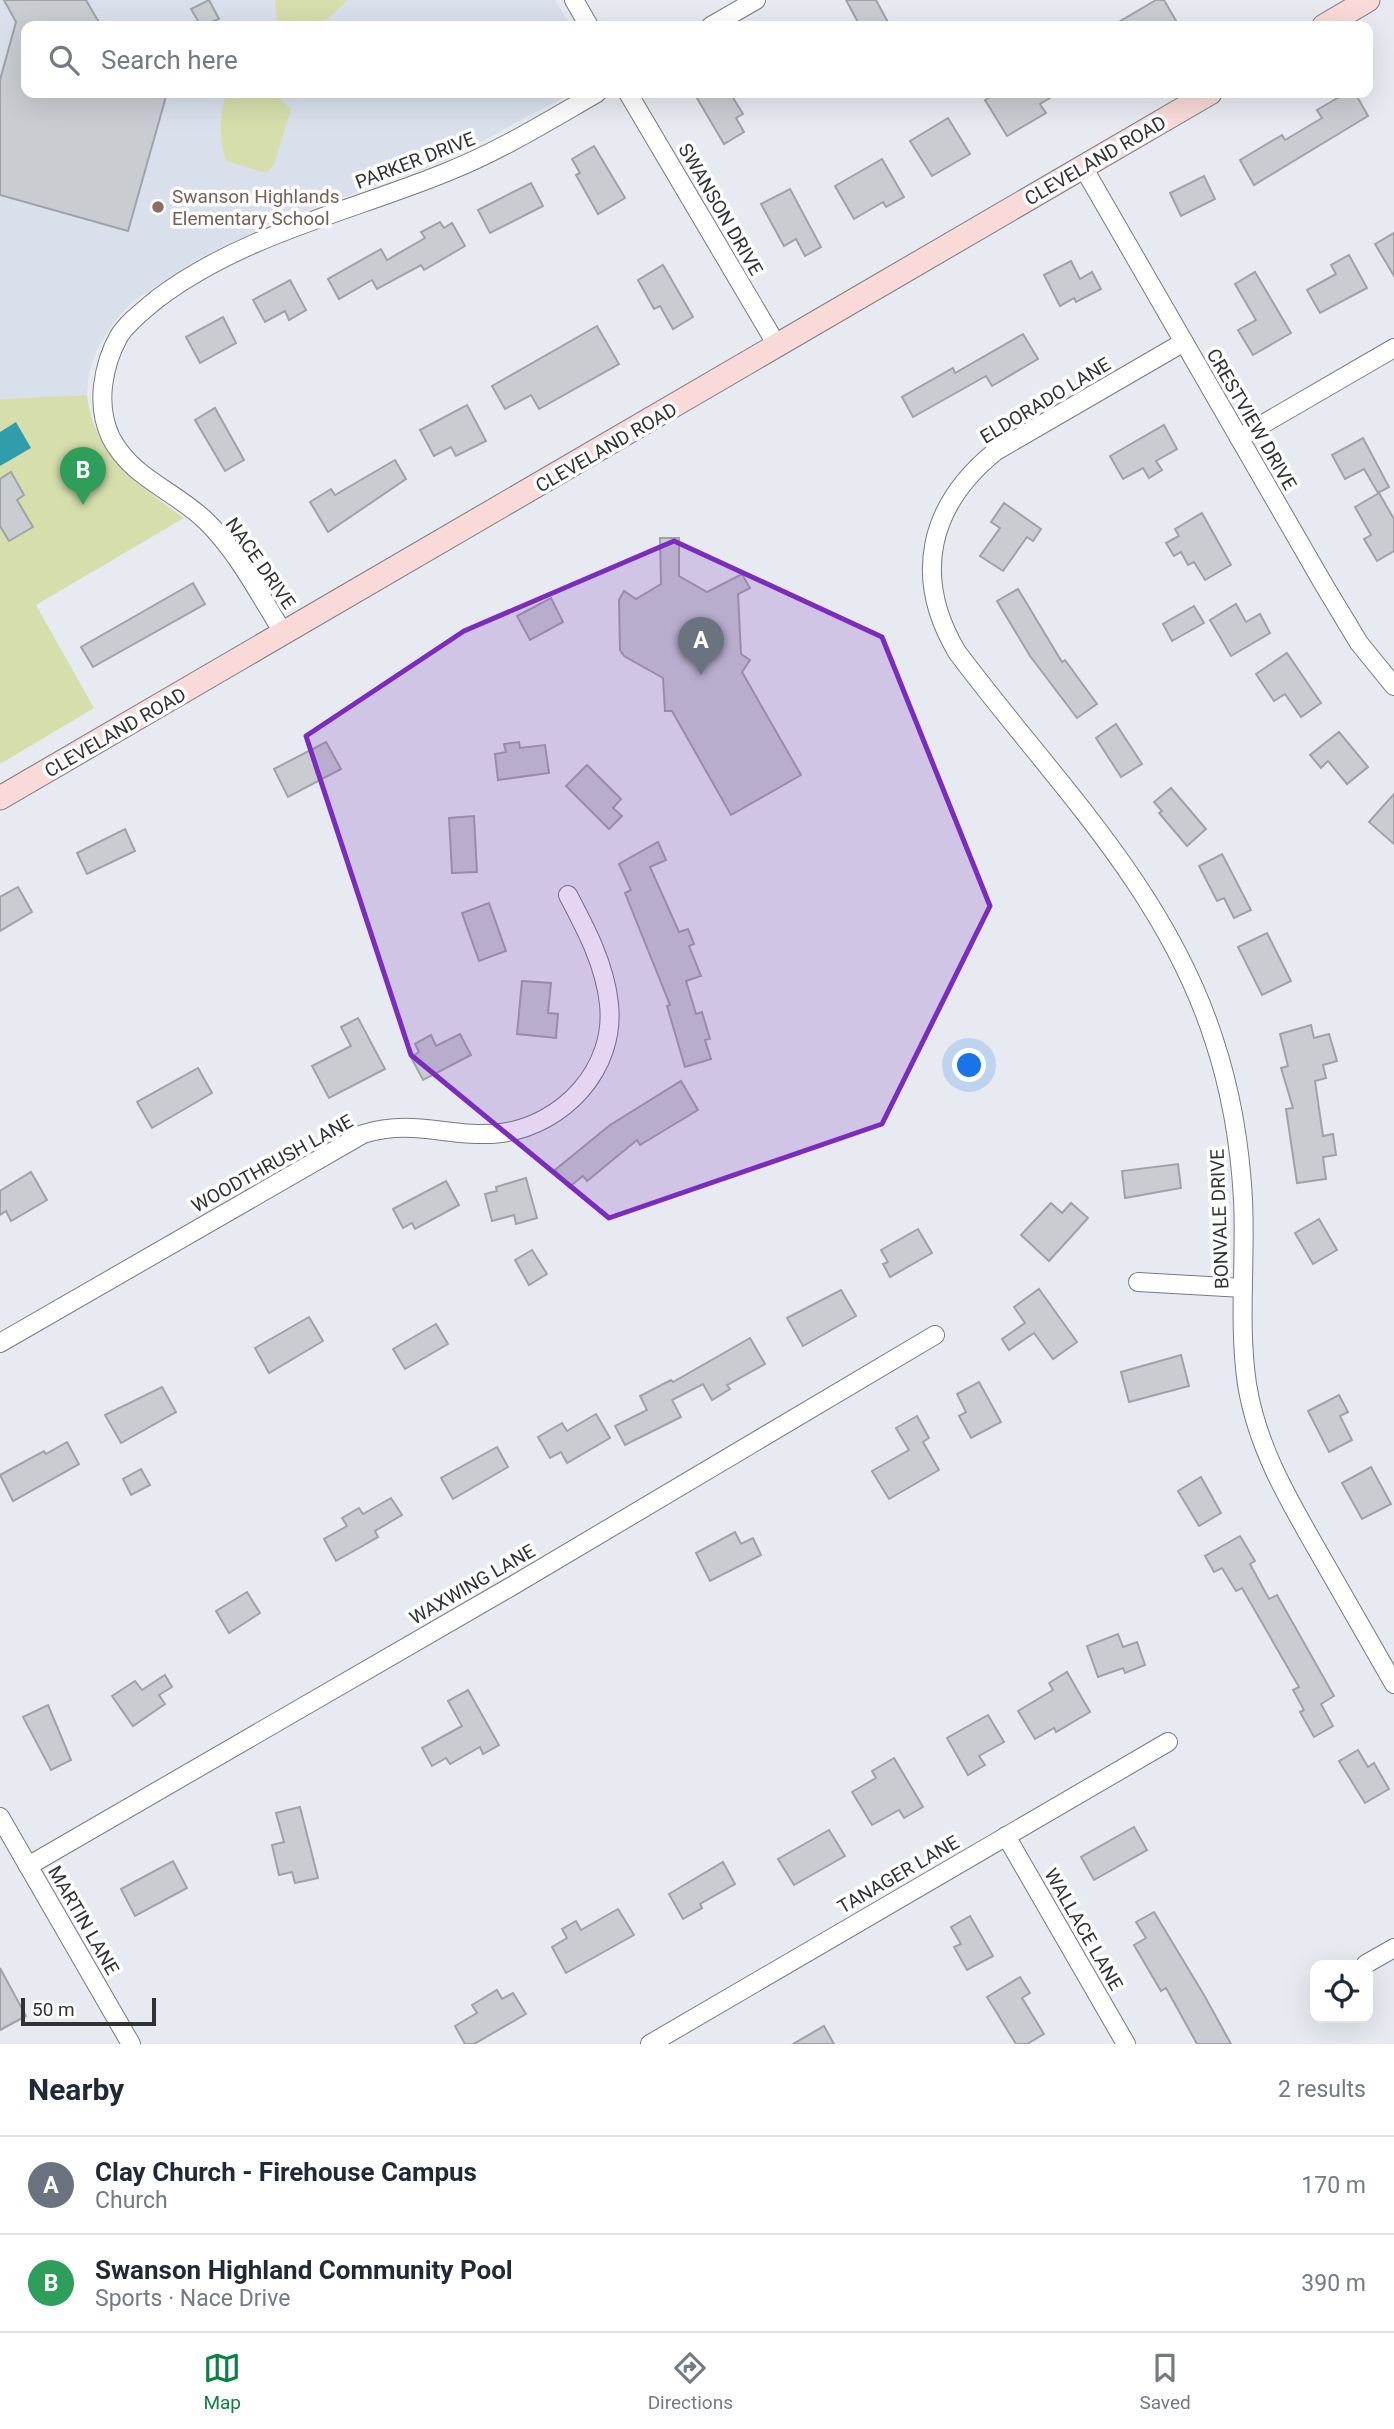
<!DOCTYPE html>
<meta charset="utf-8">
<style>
:root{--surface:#fff;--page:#f6f6f7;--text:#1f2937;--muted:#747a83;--line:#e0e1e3;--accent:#0b8043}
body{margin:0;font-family:Roboto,sans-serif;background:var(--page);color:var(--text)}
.controls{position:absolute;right:21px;bottom:21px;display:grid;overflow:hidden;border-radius:14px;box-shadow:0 7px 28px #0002}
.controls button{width:63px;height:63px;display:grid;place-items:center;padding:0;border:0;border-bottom:2px solid var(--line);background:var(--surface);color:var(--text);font:35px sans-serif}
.scale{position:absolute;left:21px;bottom:18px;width:135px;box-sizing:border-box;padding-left:7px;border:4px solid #313234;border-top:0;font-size:19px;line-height:24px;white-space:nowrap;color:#313234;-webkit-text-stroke:5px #fff;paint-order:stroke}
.you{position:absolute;left:970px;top:1066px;width:24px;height:24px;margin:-18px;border:5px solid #fff;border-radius:50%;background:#1a73e8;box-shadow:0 0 0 10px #1a73e833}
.badge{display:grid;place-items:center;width:46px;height:46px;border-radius:50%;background:var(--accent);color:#fff;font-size:23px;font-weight:700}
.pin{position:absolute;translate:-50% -58px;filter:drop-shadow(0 2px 4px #0008)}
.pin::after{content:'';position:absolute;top:37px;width:24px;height:21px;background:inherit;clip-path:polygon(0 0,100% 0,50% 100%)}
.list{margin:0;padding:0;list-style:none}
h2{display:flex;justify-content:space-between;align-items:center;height:91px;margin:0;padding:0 28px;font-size:30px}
h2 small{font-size:23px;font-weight:400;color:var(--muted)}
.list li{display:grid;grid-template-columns:46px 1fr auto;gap:21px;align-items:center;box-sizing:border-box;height:98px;padding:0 28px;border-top:2px solid var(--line)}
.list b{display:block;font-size:26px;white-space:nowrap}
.list p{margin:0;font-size:23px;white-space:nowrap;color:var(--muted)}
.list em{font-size:23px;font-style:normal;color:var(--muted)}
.icon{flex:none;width:38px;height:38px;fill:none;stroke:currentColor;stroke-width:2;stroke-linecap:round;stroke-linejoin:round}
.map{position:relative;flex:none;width:1394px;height:2044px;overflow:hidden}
.search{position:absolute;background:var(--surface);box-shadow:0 7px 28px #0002;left:21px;right:21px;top:21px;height:77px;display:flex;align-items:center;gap:18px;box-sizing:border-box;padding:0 24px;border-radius:14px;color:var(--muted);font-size:26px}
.sheet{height:287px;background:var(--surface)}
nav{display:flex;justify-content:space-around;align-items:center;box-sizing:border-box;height:98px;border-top:2px solid var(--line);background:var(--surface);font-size:19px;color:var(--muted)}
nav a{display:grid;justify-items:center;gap:4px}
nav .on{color:var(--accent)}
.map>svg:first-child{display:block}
.built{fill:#d9e0ec}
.green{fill:#d6deac}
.water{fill:#309eaa}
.building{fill:#c9cdd2;stroke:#9fa3a8;stroke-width:2}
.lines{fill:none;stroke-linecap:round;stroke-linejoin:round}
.street-casing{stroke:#777a7f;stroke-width:20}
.secondary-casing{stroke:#777a7f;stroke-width:25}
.street{stroke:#fff;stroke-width:18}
.secondary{stroke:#f9dad8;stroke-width:23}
.marked{fill:#7b2cbf;fill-opacity:0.2;stroke:#7b2cbf;stroke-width:5;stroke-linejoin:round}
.education-dot{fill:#8d6e63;stroke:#fff;stroke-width:2.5}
.labels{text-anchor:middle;stroke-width:7;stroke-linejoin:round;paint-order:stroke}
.street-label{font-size:19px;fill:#313234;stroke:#fff}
.education-label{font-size:19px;fill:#785e54;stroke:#fff;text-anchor:start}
</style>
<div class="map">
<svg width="1394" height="2044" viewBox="0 0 1394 2044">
<rect width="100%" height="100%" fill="#e7ebf1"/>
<path class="built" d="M0,0H555L571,26H26V93H572L443,162L274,222L194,261L132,302L114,322L97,349L89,372L87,395L0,399Z"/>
<g class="green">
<path d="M275,0H347C322,28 314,26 277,26Z"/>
<path d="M226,93H274L291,109L274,165L266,173L226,161C218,139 220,115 226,93Z"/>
<path d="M87,395C95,459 135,482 184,518L36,605L94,708L0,764V399Z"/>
</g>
<path class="water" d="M16,422L31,448L0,466V432Z"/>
<g class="building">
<path d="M4,0H86L101,26H26V93H167L128,231L0,195V80L16,22Z"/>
<path d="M209,0L219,19L201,26L191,9Z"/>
<path d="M846,0H876L890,26H860Z"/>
<path d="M1156,0H1164L1179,26H1112Z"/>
<path d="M694,93H730L743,114L736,118L744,132L724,144Z"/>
<path d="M997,93H1058L1040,104L1046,113L1007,136L985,100Z"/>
<path d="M1346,93H1355L1368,116L1254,185L1240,160L1282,135L1285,140L1322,118L1317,110Z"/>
<path d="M948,118L970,154L932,176L910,141Z"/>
<path d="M594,146L625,198L598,214L576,175L580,173L572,159Z"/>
<path d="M882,159L904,197L886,207L883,202L854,219L835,186Z"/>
<path d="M1204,176L1215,199L1181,216L1170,193Z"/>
<path d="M531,183L543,206L490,233L478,210Z"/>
<path d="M790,189L821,247L805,256L796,239L784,246L761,204Z"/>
<path d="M440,222L444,228L452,223L465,246L424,270L421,265L377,289L372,280L339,299L328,279L381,249L387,260L425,238L421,232Z"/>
<path d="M1394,233V276L1375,244Z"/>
<path d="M1349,255L1367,288L1320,313L1307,290L1336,274L1331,265Z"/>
<path d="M1071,261L1080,279L1092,272L1101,289L1076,302L1074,298L1060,306L1044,275Z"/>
<path d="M663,265L693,317L673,329L660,306L654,309L638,280Z"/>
<path d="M1255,272L1291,333L1253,355L1238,330L1256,320L1235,284Z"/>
<path d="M290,280L306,310L289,320L285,311L265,322L253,300Z"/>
<path d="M223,317L236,343L200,363L186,337Z"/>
<path d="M597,326L619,364L539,409L531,395L505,409L492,386Z"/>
<path d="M1023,334L1038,359L992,386L986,376L913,417L902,397L953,368L955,373Z"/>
<path d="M467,405L486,441L456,456L451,447L434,456L420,430Z"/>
<path d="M215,408L244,460L225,471L195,420Z"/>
<path d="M1164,425L1177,449L1156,461L1162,470L1149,478L1143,468L1123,479L1110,456Z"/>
<path d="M1363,438L1389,487L1378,493L1364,469L1345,479L1332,455Z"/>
<path d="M395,460L406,479L328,532L310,502L331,489L335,495Z"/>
<path d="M11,472L24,495L17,500L33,527L9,541L0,526V479Z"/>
<path d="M1379,493L1394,519V551L1377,561L1364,539L1371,535L1355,507Z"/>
<path d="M1004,503L1041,529L1033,541L1027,537L1003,571L980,556L1000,528L991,522Z"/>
<path d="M1202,513L1231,565L1205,580L1194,562L1188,565L1181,552L1174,556L1166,543L1179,536L1175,529Z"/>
<path d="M660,538H679V576L707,592L742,574L750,588L738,594L741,654L750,660L742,672L801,775L731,815L672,711H665L663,678L624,656L620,650L619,600L624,591L636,599L661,584Z"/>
<path d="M193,583L205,604L93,667L81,647Z"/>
<path d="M1018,589L1062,662L1065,660L1097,704L1077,718L1030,656L997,601Z"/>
<path d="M551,598L563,622L530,640L517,616Z"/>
<path d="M1236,604L1246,622L1260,614L1270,633L1231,656L1210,620Z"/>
<path d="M1194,606L1204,623L1172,641L1163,624Z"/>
<path d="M1287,653L1321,703L1301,717L1285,694L1274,701L1256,674Z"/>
<path d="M1116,724L1142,764L1121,777L1096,738Z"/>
<path d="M1339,732L1368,767L1347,784L1328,761L1321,768L1310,755Z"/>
<path d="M326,742L341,769L288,797L274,769Z"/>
<path d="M519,742L520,748L545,745L549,773L498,780L495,754L506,752L504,744Z"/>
<path d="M587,765L621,799L613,808L622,816L609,829L566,786Z"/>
<path d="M1171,788L1206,829L1187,846L1159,813L1162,811L1154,802Z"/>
<path d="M1394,794V844L1369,822Z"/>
<path d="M474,816L477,872L452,873L449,818Z"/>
<path d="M125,829L135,851L87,874L77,853Z"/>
<path d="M658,842L666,860L650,867L679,932L688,929L694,944L689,946L701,976L686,981L696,1014L702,1012L710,1039L705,1040L711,1059L685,1067L667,1006L670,1005L625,893L631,890L619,864Z"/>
<path d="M1222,854L1251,910L1234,918L1224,898L1217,901L1199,866Z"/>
<path d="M18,887L32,912L0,931V897Z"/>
<path d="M489,903L506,951L479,961L462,913Z"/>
<path d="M1267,933L1291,981L1262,995L1238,947Z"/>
<path d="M522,981L551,983L548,1013L558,1014L556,1038L517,1034Z"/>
<path d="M358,1018L385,1069L329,1098L312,1066L351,1046L341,1027Z"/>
<path d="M1311,1025L1314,1038L1329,1034L1337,1061L1323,1065L1326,1078L1315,1081L1323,1136L1333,1134L1336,1155L1323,1157L1326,1179L1297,1183L1286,1109L1293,1108L1281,1068L1288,1066L1280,1034Z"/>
<path d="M460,1034L471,1055L423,1080L411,1057L419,1052L415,1044L431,1035L436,1046Z"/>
<path d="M198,1068L212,1093L152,1128L137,1102Z"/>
<path d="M681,1081L698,1110L640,1145L637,1140L587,1181L583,1176L569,1187L555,1170L610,1125Z"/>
<path d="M1178,1164L1181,1188L1125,1198L1122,1171Z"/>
<path d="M31,1172L47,1200L11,1221L6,1211L0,1215V1191Z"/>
<path d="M526,1178L537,1218L516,1224L514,1215L492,1221L485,1194L497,1191L496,1187Z"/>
<path d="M446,1181L459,1205L415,1229L412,1223L403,1228L393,1209Z"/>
<path d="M1051,1203L1062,1213L1071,1203L1088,1218L1049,1261L1021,1235Z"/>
<path d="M1319,1219L1337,1250L1313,1264L1295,1233Z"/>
<path d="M918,1229L932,1253L890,1277L883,1264L888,1262L881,1250Z"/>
<path d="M532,1250L547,1274L529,1285L515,1260Z"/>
<path d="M1039,1289L1077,1342L1053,1359L1034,1333L1009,1350L1002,1339L1025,1323L1014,1307Z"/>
<path d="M841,1290L856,1316L803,1346L787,1318Z"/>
<path d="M309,1317L323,1341L269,1373L255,1348Z"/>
<path d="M436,1324L448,1344L405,1369L393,1349Z"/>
<path d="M750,1338L765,1364L727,1385L730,1389L712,1400L703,1384L672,1400L681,1417L625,1445L615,1426L647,1410L640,1396L671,1380L673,1382Z"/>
<path d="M1181,1355L1189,1386L1129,1402L1121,1372Z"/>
<path d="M979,1382L1001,1422L971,1438L959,1416L966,1412L957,1394Z"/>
<path d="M162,1387L176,1412L121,1443L105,1415Z"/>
<path d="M1339,1395L1348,1412L1340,1416L1352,1440L1329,1452L1308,1411Z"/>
<path d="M596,1414L610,1438L567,1463L561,1452L550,1458L538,1437L562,1423L567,1431Z"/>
<path d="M917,1416L929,1438L923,1442L939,1470L889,1499L872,1471L909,1450L896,1428Z"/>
<path d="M67,1442L79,1464L13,1501L0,1475L44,1451L46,1454Z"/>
<path d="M497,1447L508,1467L453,1499L441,1478Z"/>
<path d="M1371,1467L1391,1504L1362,1519L1342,1483Z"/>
<path d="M141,1469L150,1485L131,1495L123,1479Z"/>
<path d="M1201,1477L1221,1513L1199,1526L1178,1491Z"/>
<path d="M391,1498L402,1515L375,1531L378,1537L336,1561L324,1539L347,1526L342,1518L359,1508L363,1514Z"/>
<path d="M735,1532L741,1544L753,1538L761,1555L710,1581L696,1553Z"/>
<path d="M1240,1536L1255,1561L1250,1564L1269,1599L1277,1595L1334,1696L1321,1704L1333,1726L1314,1737L1300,1712L1304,1710L1293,1690L1299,1687L1242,1588L1236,1591L1222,1568L1214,1572L1205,1556Z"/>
<path d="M247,1592L260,1613L229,1633L216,1611Z"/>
<path d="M1118,1634L1123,1647L1137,1642L1145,1665L1125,1673L1123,1668L1098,1677L1087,1646Z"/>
<path d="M1067,1672L1090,1712L1056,1732L1054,1728L1035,1739L1018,1711L1053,1690L1049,1683Z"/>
<path d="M165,1675L172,1687L159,1695L165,1704L133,1726L112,1696L135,1681L142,1690Z"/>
<path d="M468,1690L499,1745L483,1754L480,1747L450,1764L446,1758L432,1766L422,1748L462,1726L448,1701Z"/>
<path d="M48,1705L71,1760L51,1770L23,1717Z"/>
<path d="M988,1715L1004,1742L979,1756L985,1765L968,1775L947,1738Z"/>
<path d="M1358,1750L1368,1767L1374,1763L1389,1789L1365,1803L1339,1761Z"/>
<path d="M894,1758L923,1807L904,1818L899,1810L872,1825L852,1792L876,1778L872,1771Z"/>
<path d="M300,1807L318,1878L295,1883L292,1872L279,1875L272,1845L284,1842L276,1813Z"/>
<path d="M1134,1827L1147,1850L1094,1880L1081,1857Z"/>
<path d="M829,1830L845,1856L794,1885L778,1859Z"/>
<path d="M173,1861L187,1888L135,1916L121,1889Z"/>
<path d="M723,1862L735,1884L700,1904L702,1908L683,1919L669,1894Z"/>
<path d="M618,1909L634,1935L566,1973L552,1947L567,1938L562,1929L576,1921L581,1930Z"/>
<path d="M1154,1912L1204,1995L1231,2044H1197L1166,1988L1161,1991L1134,1945L1146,1938L1136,1922Z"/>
<path d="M970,1916L993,1956L967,1970L954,1947L961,1944L951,1927Z"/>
<path d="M0,1968L26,2016L0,2030Z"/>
<path d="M1020,1977L1030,1993L1022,1998L1044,2034L1027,2044H1016L987,1997Z"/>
<path d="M497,1990L502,1999L513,1993L526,2014L474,2044H465L455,2026L477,2013L472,2005Z"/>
<path d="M824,2026L834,2044H793Z"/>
</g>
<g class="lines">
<defs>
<g id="street">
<path d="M574,0L589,26"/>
<path d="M711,26L756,0"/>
<path d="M628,93L778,347"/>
<path d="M1083,167L1324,585L1359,643L1394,686"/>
<path d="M1184,342L996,451C929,505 912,576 957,652C1051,778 1165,887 1214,1040C1231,1091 1240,1146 1243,1199C1246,1261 1238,1323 1247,1384C1257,1447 1288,1499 1319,1553C1344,1597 1369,1640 1394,1684"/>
<path d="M1239,438L1394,348"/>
<path d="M284,634C260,596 238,552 206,521C174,490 133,479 111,438C103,421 101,404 103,386C105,369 110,352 119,336C128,322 144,310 157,299C243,234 349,212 447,172C500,151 548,121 597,93"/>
<path d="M1138,1282L1243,1288"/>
<path d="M0,1343L363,1134C415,1118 452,1139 501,1133C563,1125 616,1069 609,1004C605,965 586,929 568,895"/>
<path d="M0,1817L131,2044"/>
<path d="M1006,1836L1126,2044"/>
<path d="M28,1866L512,1586L935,1335"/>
<path d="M1366,1964L1394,1948"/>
<path d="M650,2044L1168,1742"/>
</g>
<g id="secondary">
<path d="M1324,26L1368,0"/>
<path d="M0,798L1210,93"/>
</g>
</defs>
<use href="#street" class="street-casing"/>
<use href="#secondary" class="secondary-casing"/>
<use href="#street" class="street"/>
<use href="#secondary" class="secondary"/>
</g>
<path class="marked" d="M674,541L882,637L990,906L882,1124L609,1218L411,1055L306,736L464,631Z"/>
<circle class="education-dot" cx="158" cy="207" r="7"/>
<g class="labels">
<g class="street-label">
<text transform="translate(415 160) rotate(-21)" y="7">PARKER DRIVE</text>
<text transform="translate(1095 160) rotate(-30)" y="7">CLEVELAND ROAD</text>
<text transform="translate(721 209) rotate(60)" y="7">SWANSON DRIVE</text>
<text transform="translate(1045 400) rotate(-31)" y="7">ELDORADO LANE</text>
<text transform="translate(1252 419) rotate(60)" y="7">CRESTVIEW DRIVE</text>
<text transform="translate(606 447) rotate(-30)" y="7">CLEVELAND ROAD</text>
<text transform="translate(261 563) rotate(55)" y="7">NACE DRIVE</text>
<text transform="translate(115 732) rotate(-30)" y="7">CLEVELAND ROAD</text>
<text transform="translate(272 1163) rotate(-29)" y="7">WOODTHRUSH LANE</text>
<text transform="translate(1219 1219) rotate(-92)" y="7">BONVALE DRIVE</text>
<text transform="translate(472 1584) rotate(-30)" y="7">WAXWING LANE</text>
<text transform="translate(898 1874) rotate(-30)" y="7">TANAGER LANE</text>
<text transform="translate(84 1920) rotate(60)" y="7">MARTIN LANE</text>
<text transform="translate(1084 1929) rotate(60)" y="7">WALLACE LANE</text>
</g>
<g class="education-label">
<text x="172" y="203">Swanson Highlands<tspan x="172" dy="22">Elementary School</tspan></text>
</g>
</g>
</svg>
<div class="controls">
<button><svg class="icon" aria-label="locate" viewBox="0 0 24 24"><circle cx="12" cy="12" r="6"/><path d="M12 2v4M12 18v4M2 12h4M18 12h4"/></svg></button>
</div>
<div class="scale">50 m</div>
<div class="you"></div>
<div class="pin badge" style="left:701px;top:675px;background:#6b7280">A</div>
<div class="pin badge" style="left:83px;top:505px;background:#2e9e5b">B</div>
<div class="search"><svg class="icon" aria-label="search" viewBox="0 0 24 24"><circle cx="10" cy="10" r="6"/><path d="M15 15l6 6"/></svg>Search here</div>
</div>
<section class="sheet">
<h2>Nearby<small>2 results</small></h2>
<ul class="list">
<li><span class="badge" style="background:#6b7280">A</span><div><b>Clay Church - Firehouse Campus</b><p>Church</p></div><em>170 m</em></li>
<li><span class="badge" style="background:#2e9e5b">B</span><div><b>Swanson Highland Community Pool</b><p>Sports · Nace Drive</p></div><em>390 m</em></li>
</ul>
</section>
<nav>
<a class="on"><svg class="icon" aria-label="map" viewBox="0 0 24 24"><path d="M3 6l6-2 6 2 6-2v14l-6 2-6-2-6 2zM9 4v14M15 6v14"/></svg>Map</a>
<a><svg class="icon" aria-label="directions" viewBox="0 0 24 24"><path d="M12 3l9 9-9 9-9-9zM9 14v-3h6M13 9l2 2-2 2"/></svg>Directions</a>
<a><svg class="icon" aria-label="saved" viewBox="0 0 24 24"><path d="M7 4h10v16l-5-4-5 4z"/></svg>Saved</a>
</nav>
